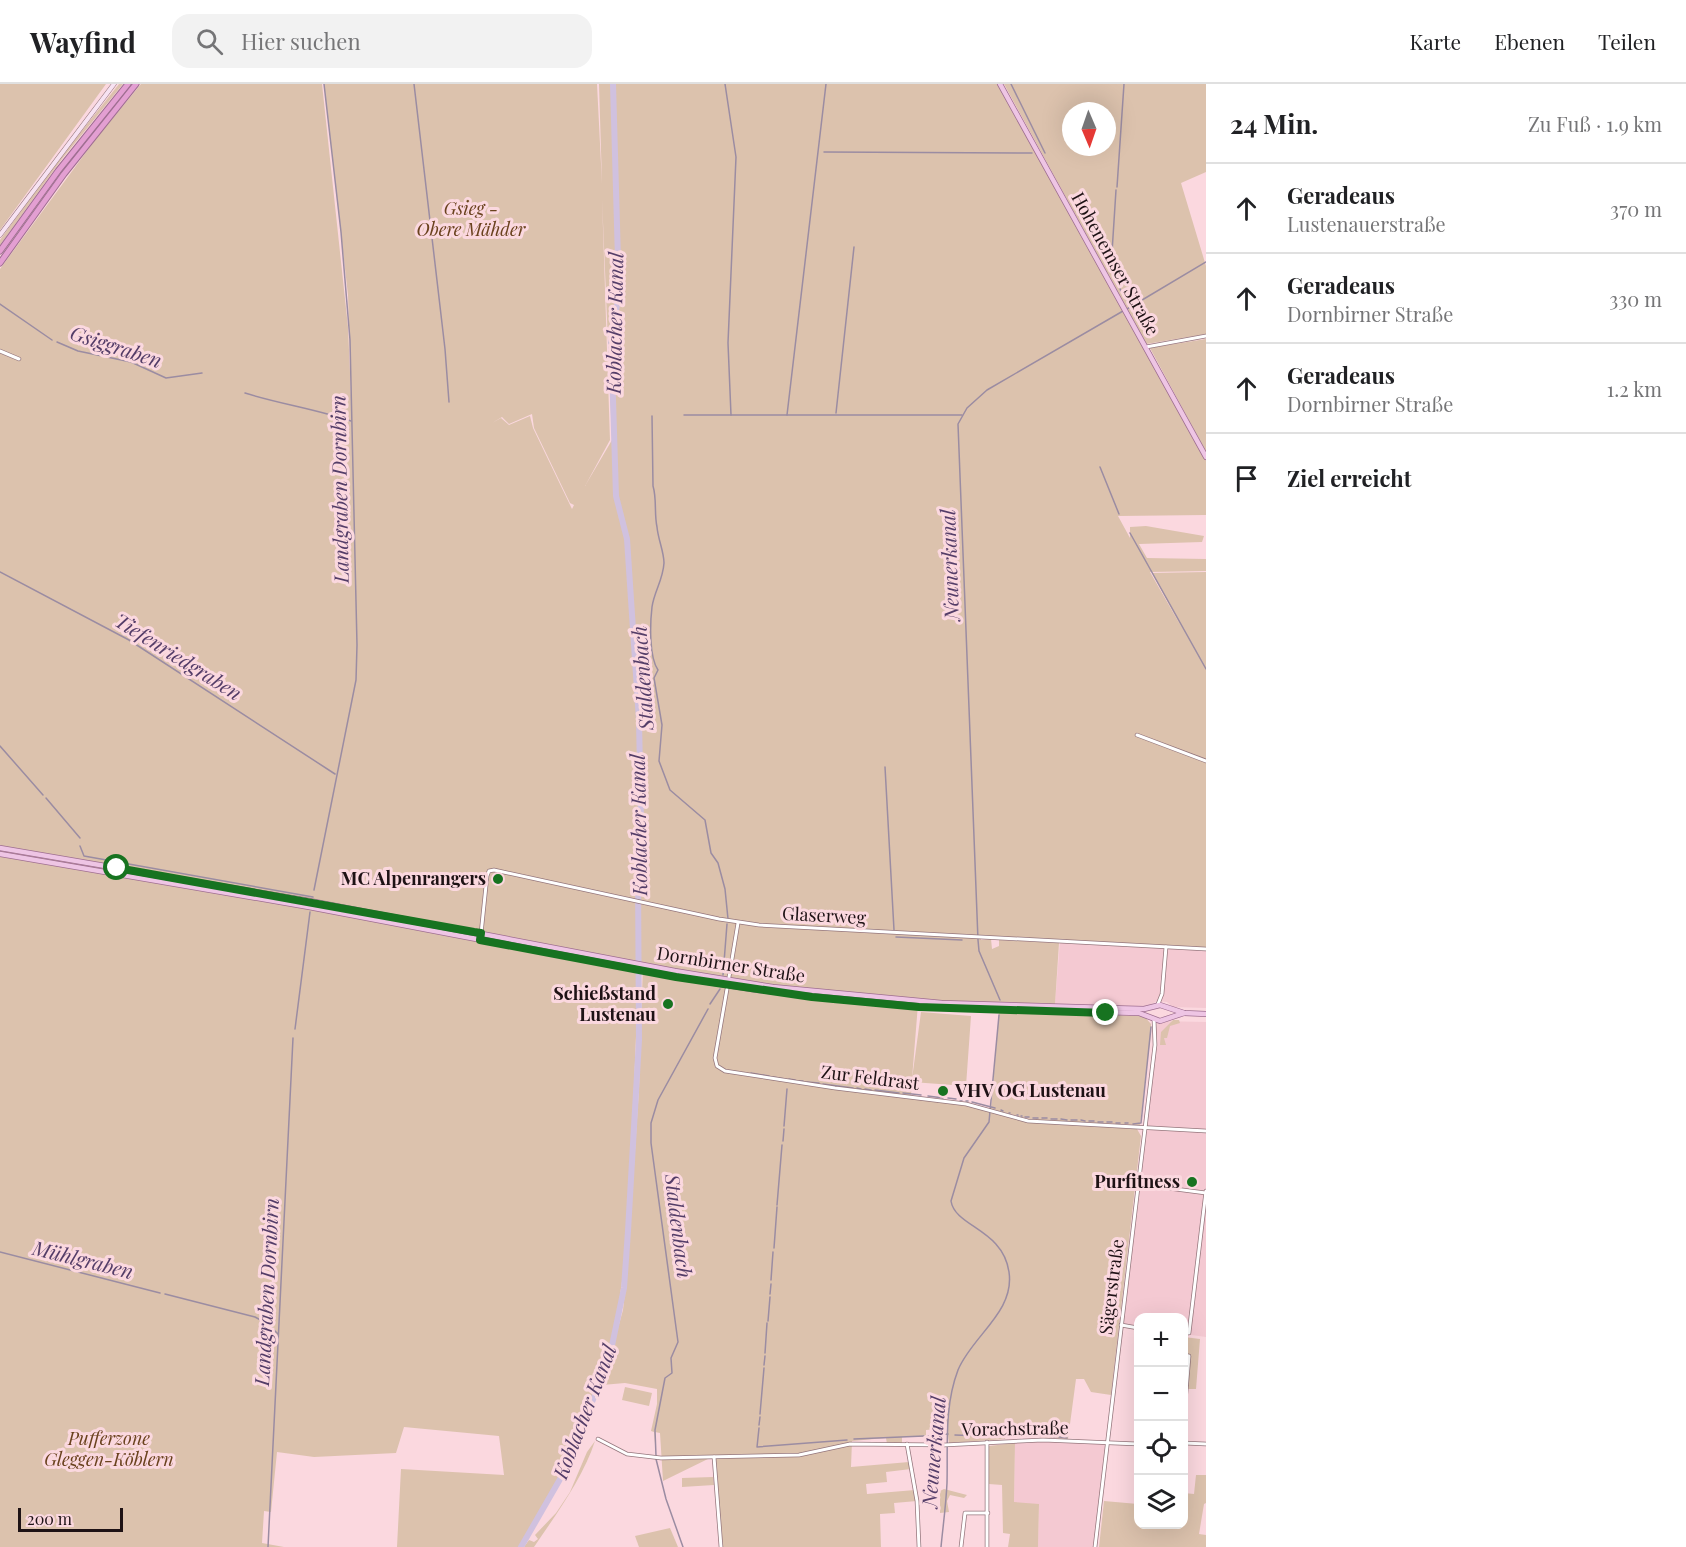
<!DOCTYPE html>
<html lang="de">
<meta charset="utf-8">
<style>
:root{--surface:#fff;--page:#f2f2f2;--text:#202124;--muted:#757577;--line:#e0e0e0}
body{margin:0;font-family:"Playfair Display",serif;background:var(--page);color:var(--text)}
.controls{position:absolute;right:18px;bottom:18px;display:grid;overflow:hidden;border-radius:12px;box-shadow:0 6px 24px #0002}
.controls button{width:54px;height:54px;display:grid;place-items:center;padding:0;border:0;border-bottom:2px solid var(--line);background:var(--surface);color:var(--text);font:30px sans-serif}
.compass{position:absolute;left:1062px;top:18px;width:54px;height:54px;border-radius:50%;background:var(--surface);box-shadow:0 6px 24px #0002;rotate:178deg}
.scale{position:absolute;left:18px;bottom:15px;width:105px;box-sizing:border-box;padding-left:6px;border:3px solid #1e1215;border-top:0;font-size:16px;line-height:21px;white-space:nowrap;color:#1e1215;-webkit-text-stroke:4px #fbd8df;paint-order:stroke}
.stop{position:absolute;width:18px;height:18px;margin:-14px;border:4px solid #177320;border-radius:50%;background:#fff}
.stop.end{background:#177320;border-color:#fff;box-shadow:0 2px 6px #0008}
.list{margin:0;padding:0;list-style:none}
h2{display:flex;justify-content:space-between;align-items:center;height:78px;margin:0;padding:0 24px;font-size:26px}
h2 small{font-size:20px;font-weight:400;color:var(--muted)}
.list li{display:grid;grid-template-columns:39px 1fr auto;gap:18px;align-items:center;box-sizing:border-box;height:90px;padding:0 24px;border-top:2px solid var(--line)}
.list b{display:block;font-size:22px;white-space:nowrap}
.list p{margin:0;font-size:20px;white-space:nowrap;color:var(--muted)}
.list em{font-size:20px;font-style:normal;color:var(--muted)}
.icon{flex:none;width:33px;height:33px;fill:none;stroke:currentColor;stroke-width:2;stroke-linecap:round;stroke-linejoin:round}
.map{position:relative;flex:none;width:1206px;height:1463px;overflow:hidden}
header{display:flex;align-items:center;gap:36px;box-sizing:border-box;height:84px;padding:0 30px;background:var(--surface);border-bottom:2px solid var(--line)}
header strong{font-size:28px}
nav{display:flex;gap:33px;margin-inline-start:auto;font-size:21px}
.search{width:420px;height:54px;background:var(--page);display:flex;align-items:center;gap:15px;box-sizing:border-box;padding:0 21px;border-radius:18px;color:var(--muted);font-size:22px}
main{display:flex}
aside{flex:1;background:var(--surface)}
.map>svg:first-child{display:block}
.built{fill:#f4c9d2}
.green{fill:#dcc2ad;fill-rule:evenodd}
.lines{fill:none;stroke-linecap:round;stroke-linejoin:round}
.stream{stroke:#9b8ca2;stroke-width:1.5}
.river{stroke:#d0c1df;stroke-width:6}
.minor-casing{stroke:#94767c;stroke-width:4.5}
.secondary-casing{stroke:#94767c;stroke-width:5}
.primary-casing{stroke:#9e6e90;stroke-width:6}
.motorway-casing{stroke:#9e6e90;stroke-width:7}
.minor{stroke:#fff;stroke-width:3}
.secondary{stroke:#f7e2f2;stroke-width:4}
.primary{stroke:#eec5e4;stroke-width:4.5}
.motorway{stroke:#e39fd2;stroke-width:5}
.route{stroke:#177320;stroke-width:8}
.poi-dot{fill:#177320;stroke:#fbd8df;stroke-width:2}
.labels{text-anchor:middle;stroke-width:6;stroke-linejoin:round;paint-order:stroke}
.park-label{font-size:18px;font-style:italic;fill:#6a421e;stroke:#fbd8df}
.street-label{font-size:18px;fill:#1e1215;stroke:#fbd8df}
.poi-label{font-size:18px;font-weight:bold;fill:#1e1215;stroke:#fbd8df;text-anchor:end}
.water-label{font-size:20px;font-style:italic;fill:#543d68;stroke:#fbd8df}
</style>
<header>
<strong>Wayfind</strong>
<div class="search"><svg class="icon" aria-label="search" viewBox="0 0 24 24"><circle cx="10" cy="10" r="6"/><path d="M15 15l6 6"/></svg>Hier suchen</div>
<nav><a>Karte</a><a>Ebenen</a><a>Teilen</a></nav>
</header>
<main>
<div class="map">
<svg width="1206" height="1463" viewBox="0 0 1206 1463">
<rect width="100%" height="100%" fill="#fbd8df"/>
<g class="built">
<path d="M1206,704V924L1173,923L1167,918L1157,917L1146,923L1055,920L1060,857Z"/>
<path d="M1157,937L1206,938V1253L1184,1250V1234H1138V1246L1120,1243Z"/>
<path d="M1043,1356L1107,1360L1095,1463H1038L1039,1421L1014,1419L1015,1357Z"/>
</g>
<g class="green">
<path d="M0,0H106L0,146Z"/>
<path d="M119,0H123L62,75L0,161V156L49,88Z"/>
<path d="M141,0H322L348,243L352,335L348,211L324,0H597L602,100L599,0H1001L1206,377V431L1118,432L1130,454V443L1146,442L1204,452L1202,458L1139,460L1147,474L1206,475V487L1150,488L1182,544L1152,489L1206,488V865L981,852V856L991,855L992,865L999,862V856L1059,859L1055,920H918L912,995L921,928L971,932L966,1002L912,998L911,1011L973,1022L1022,1037L1137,1045L1141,1052L1111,1311L1091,1308L1084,1295H1076L1068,1355L1006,1351L1005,1355L949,1359L946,1335H937V1345L926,1346V1353H902V1359L887,1360L886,1354L852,1357L851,1383L909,1378L911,1385L886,1388L887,1398L866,1400L867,1410L915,1406L917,1417L894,1419L895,1429L880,1430L881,1463H721L714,1372L663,1397L660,1349L655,1348L656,1372L654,1348L651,1347L657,1320V1305L625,1299L602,1301L623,1226L627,1189L639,1005L643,879L639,878L632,1052L623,1190L617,1233L605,1281L582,1339L555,1401L519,1463H397L401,1385L504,1391L499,1352L404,1343L396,1369L314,1373L277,1368L271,1428L264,1427L262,1459L284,1463H0V185L95,56ZM602,114L612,356L585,402L610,356ZM532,330L534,344L570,419L574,421L572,425L533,344L530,332L509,341L501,334L492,339L502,333L509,340Z"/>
<path d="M1004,0H1206V88L1181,99L1206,182V250L1146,260ZM1071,27H1107V63H1071Z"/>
<path d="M1206,255V368L1150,264Z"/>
<path d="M999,928L1144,932L1151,940V949L1140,1041L1034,1036L991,1025Z"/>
<path d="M1173,936H1179L1180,939L1170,942L1167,954H1164L1166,961H1160L1161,948Z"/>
<path d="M1184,1253L1200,1255L1196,1305H1186L1184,1321Z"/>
<path d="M625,1303L652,1309L649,1322L622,1316Z"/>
<path d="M595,1357C583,1394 557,1429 534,1463H524L529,1456L534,1458L538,1455L535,1451L556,1429L570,1408L587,1368Z"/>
<path d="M1015,1359L1014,1418L1039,1420L1038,1463H1008L1010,1450L1003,1449L1002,1401L989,1400V1362Z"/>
<path d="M1196,1391H1206V1419L1204,1420L1199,1450L1206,1451V1463H1099L1104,1417L1138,1420V1440H1184V1409L1194,1410Z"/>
<path d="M713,1393L714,1401L682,1403V1394Z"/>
<path d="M944,1405L967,1411L964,1414L950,1411L947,1417L949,1428L940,1429V1407Z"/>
<path d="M670,1444L678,1463H639L635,1452Z"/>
</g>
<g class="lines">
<g class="stream">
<path d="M414,0L445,265L449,318"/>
<path d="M725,0L736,73L728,259L731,331"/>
<path d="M1011,0L1045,69"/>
<path d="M824,68L1032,69"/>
<path d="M1117,103L1124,0"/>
<path d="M1116,106L1111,184L1121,207L1131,222"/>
<path d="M0,220L52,256"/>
<path d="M1127,225L1206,178"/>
<path d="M57,258L78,267L131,278L166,294L202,289"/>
<path d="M245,309C280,320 316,325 351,337"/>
<path d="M836,329L854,163"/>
<path d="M684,331H962"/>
<path d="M787,331L826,0"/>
<path d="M652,332L653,402C657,415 654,429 657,443C658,455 664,468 664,479C663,496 654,508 652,523C650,540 649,573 658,586L654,594L662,641L659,677L670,706L705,736L711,769L718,779L725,805L728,835"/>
<path d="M1100,383L1119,430"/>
<path d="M1130,449L1206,585"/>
<path d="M0,488L129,556L335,690"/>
<path d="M0,662L43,711"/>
<path d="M885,683L894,846"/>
<path d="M46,714L80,754"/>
<path d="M80,762L84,772L313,813"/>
<path d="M314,806L356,596L357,561L350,256L341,148L324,0"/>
<path d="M896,853L962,856"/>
<path d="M723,891L727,840"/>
<path d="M1000,916L979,867L978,856L958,340L967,324L987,306L1123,227"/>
<path d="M710,920L720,905"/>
<path d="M295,945L310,828"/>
<path d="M751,989L769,992"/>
<path d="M773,993L785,995"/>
<path d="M789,995L795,996"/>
<path d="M799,997H803"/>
<path d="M807,998L819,999"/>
<path d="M823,1000L853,1004"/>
<path d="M857,1004L861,1005"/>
<path d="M865,1005L871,1006"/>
<path d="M875,1006L899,1009"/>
<path d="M903,1009L921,1011"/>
<path d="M928,1012L943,1014"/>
<path d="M948,1014L956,1015"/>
<path d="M960,1016H962"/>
<path d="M966,1017H968"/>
<path d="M972,1018L995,1024"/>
<path d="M1001,1026L1003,1027"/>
<path d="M1009,1029H1010"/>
<path d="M1017,1031H1018"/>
<path d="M1021,1032H1022"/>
<path d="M1025,1033H1029"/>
<path d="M1033,1034H1038"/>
<path d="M1042,1034H1047"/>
<path d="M1051,1035H1057"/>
<path d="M1061,1035L1067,1036"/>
<path d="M1071,1036H1077"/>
<path d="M1081,1036L1085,1037"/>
<path d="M1089,1037H1094"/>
<path d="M1098,1038H1103"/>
<path d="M1107,1038H1112"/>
<path d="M1116,1039H1120"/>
<path d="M1125,1039H1128"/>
<path d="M1133,1040L1141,1039L1151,943"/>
<path d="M784,1042L787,1005"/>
<path d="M783,1057L784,1045"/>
<path d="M777,1121L782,1061"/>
<path d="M774,1164L777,1123"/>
<path d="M0,1168L160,1209"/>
<path d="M771,1196L773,1168"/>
<path d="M165,1210L255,1233L268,1240L278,1250"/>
<path d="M770,1210L771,1200"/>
<path d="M768,1237L770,1213"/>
<path d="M765,1269L767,1239"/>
<path d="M764,1281L765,1272"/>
<path d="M760,1330L764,1284"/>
<path d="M759,1341L760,1333"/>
<path d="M759,1344L757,1363L847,1356"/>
<path d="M1003,1350L1016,1351"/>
<path d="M955,1351L981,1352"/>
<path d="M1020,1351L1042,1352"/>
<path d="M928,1352L948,1350"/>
<path d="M986,1352L1000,1351"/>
<path d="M1046,1352L1056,1353"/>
<path d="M1059,1353L1067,1354"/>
<path d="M854,1355L924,1352"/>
<path d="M656,1372L655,1346L665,1294L672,1289L671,1274L678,1258L651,1059V1039L658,1016L708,925"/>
<path d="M656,1375L666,1415L683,1463"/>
<path d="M268,1463L293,954"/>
<path d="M941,1463C943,1442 946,1421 947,1399C948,1361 944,1323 958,1286C972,1252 1015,1228 1009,1188C1003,1145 955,1143 951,1117L964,1074L989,1038L999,931"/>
</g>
<path class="river" d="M521,1463L563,1390L609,1276L624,1204L628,1147L639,956L638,791L641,736L639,636L627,455L616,412L611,251L619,211L613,0"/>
<defs>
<g id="minor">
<path d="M1146,263L1206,252"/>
<path d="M0,267L19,275"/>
<path d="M1137,651L1206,677"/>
<path d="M481,850L487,792L489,787L494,786L719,835L759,841L1206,865"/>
<path d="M729,893L738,839"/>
<path d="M727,905L715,974L717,982L725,987L835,1004L966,1020L1028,1037L1206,1047"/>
<path d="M1158,920L1162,910L1166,863"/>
<path d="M1137,1100L1206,1109"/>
<path d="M1121,1241L1138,1244"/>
<path d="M1184,1249H1189L1206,1107"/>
<path d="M1184,1271L1189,1272L1184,1331"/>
<path d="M598,1355L627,1370L661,1374L799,1371L850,1360L944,1361L1043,1356L1138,1360"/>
<path d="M1184,1359L1206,1360"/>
<path d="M907,1360L917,1417L919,1463"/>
<path d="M714,1373L721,1463"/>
<path d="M961,1463L965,1429H988"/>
<path d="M987,1463V1358"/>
<path d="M1095,1463L1155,961L1154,935"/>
</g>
<path id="secondary" d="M0,151L114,0"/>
<g id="primary">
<path d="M1000,0L1206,373"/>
<path d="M0,764L310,817L675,887L773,903L942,919L1144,925L1160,921L1184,929L1206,930"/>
<path d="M0,770L309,823L676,893L757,906L919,923L1139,929L1160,937L1184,929"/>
</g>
<g id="motorway">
<path d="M0,167L58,87L128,0"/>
<path d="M0,179L64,90L136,0"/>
</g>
</defs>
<use href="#minor" class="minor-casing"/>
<use href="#secondary" class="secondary-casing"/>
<use href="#primary" class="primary-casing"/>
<use href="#motorway" class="motorway-casing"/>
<use href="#minor" class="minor"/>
<use href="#secondary" class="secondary"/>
<use href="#primary" class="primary"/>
<use href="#motorway" class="motorway"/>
</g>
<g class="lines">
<path class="route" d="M117,784L474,848L481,849L480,856L676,893L812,913L919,923L1106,929"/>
</g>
<g class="poi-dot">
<circle cx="498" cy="795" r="6"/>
<circle cx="668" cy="920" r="6"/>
<circle cx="943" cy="1007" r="6"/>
<circle cx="1192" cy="1098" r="6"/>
</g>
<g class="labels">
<g class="park-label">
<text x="471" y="131">Gsieg -<tspan x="471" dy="21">Obere Mähder</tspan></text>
<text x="109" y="1361">Pufferzone<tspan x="109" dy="21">Gleggen-Köblern</tspan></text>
</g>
<g class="street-label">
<text transform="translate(1115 180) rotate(61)" y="6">Hohenemser Straße</text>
<text transform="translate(824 832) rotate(3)" y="6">Glaserweg</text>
<text transform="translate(731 881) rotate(9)" y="6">Dornbirner Straße</text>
<text transform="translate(870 994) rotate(7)" y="6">Zur Feldrast</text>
<text transform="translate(1112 1203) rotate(-83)" y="6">Sägerstraße</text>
<text transform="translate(1015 1345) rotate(-1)" y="6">Vorachstraße</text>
</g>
<g class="poi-label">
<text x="486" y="801">MC Alpenrangers</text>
<text x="656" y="916">Schießstand<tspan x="656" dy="21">Lustenau</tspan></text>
<text x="955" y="1013" text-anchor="start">VHV OG Lustenau</text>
<text x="1180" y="1104">Purfitness</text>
</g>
<g class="water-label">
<text transform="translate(615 239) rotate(-89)" y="7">Koblacher Kanal</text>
<text transform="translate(116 263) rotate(18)" y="7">Gsiggraben</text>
<text transform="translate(340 405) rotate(-91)" y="7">Landgraben Dornbirn</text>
<text transform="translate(950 481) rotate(-92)" y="7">Neunerkanal</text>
<text transform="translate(178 573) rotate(32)" y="7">Tiefenriedgraben</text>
<text transform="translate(643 594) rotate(-94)" y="7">Staldenbach</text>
<text transform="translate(639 741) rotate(-91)" y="7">Koblacher Kanal</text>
<text transform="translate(678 1142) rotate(83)" y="7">Staldenbach</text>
<text transform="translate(83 1176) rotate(14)" y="7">Mühlgraben</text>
<text transform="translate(267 1208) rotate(-87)" y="7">Landgraben Dornbirn</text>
<text transform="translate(585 1328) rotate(-69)" y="7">Koblacher Kanal</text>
<text transform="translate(934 1368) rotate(-85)" y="7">Neunerkanal</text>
</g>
</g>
</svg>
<div class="controls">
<button>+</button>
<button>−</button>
<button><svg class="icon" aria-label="locate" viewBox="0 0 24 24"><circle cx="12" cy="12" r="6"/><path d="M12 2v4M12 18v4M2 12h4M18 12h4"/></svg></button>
<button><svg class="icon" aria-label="layers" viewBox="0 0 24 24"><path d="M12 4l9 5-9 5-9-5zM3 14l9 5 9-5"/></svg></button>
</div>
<svg class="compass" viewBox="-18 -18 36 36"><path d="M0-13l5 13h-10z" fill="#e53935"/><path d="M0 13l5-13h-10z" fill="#757577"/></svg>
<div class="scale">200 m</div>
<div class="stop" style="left:117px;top:784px"></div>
<div class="stop end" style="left:1106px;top:929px"></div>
</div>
<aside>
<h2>24 Min.<small>Zu Fuß · 1.9 km</small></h2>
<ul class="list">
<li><svg class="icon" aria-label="ahead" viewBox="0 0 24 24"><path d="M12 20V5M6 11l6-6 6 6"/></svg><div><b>Geradeaus</b><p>Lustenauerstraße</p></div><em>370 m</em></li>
<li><svg class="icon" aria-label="ahead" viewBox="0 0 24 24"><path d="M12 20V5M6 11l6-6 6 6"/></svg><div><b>Geradeaus</b><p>Dornbirner Straße</p></div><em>330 m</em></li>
<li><svg class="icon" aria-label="ahead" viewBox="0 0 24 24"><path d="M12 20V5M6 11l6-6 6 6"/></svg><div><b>Geradeaus</b><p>Dornbirner Straße</p></div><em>1.2 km</em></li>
<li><svg class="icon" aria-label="arrive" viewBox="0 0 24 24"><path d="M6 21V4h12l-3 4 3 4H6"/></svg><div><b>Ziel erreicht</b></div></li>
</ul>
</aside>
</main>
